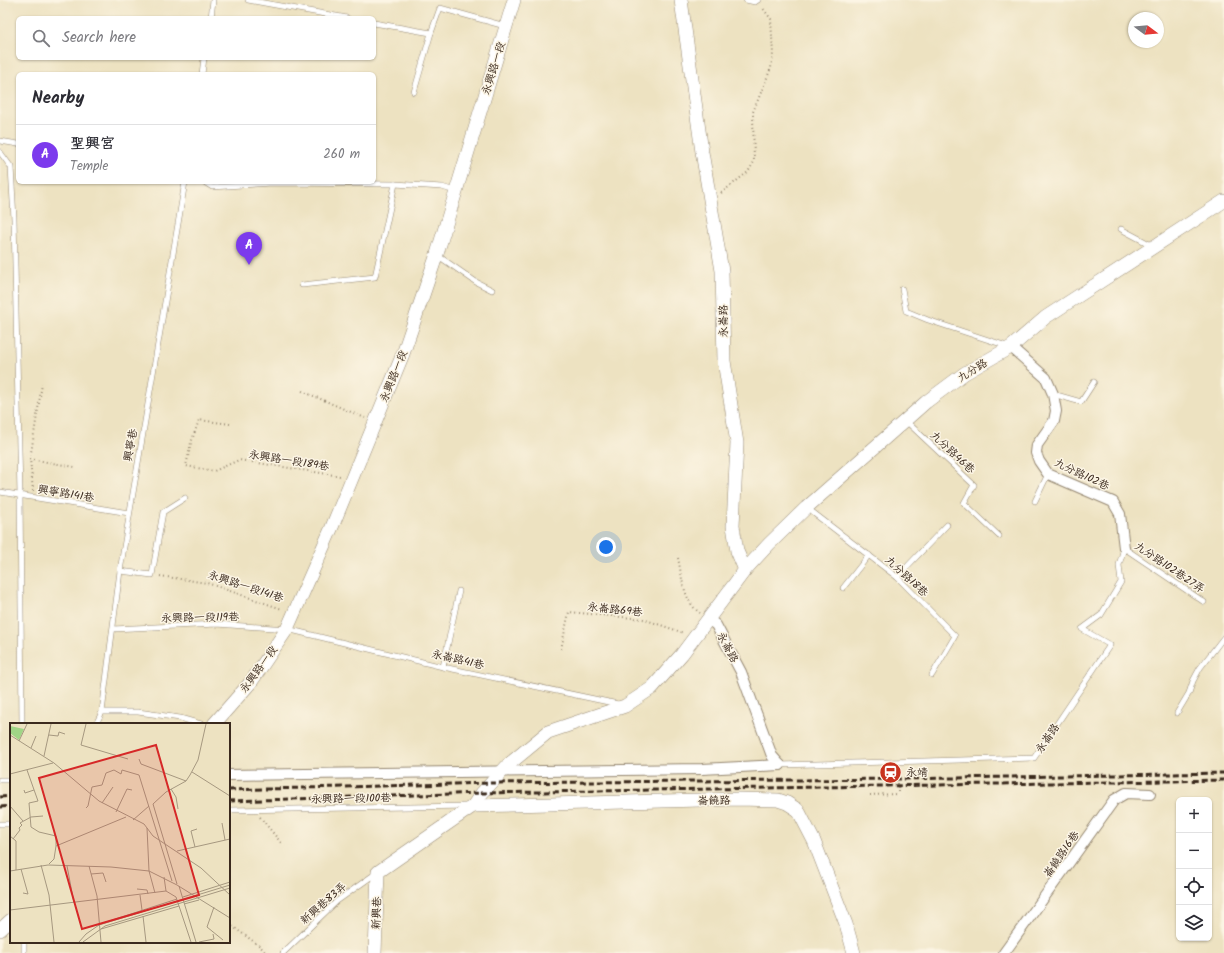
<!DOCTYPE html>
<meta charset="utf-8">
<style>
:root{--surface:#fff;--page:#f2f2f3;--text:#2b2b33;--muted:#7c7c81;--line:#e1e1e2;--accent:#7c3aed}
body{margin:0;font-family:Kalam,"LXGW WenKai TC",sans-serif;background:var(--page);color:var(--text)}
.controls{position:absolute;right:12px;bottom:12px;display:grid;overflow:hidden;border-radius:6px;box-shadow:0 1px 3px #0004}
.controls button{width:36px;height:36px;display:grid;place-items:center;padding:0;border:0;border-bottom:1px solid var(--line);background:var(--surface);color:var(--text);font:20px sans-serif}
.compass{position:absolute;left:1128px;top:12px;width:36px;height:36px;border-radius:50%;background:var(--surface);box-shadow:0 1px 3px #0004;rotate:106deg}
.you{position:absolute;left:606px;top:547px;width:14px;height:14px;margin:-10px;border:3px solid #fff;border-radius:50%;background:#1a73e8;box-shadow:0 0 0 6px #1a73e833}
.badge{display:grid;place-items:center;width:26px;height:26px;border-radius:50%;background:var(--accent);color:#fff;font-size:13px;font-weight:700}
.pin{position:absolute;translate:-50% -33px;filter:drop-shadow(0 1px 2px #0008)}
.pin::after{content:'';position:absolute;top:21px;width:14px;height:12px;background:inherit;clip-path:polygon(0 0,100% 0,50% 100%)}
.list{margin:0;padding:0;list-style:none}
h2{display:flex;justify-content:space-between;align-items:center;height:52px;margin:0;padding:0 16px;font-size:17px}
h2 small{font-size:13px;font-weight:400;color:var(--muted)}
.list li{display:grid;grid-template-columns:26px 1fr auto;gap:12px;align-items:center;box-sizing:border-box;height:60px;padding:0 16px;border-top:1px solid var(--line)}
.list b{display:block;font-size:15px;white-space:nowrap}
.list p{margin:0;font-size:13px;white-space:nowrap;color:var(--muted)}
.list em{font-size:13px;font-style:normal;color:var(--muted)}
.icon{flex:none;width:22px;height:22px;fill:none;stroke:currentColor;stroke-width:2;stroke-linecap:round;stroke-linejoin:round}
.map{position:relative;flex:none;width:1224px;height:953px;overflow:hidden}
.search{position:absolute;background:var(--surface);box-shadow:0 1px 3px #0004;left:16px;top:16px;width:360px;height:44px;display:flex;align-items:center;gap:10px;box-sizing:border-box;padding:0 14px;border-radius:6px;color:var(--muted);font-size:15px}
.panel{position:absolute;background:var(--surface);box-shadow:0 1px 3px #0004;left:16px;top:72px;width:360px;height:112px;border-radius:6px}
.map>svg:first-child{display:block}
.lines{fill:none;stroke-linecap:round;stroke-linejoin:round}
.service-casing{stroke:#948670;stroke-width:6}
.minor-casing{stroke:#948670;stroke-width:12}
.tertiary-casing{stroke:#948670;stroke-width:14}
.path{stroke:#948670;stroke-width:2;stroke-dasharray:1 3;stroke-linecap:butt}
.service{stroke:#fff;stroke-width:5}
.minor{stroke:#fff;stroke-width:10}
.tertiary{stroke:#fff;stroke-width:13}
.rail{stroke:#3b2a1e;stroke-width:3;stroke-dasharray:6 3;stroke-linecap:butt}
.path-bridge{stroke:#948670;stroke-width:2;stroke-dasharray:1 3;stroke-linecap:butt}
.labels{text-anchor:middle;stroke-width:3;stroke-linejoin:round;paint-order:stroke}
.street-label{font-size:11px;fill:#3b2a1e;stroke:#fcf5e5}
.poi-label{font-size:11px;fill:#3b2a1e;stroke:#fcf5e5;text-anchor:start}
.inset-road{fill:none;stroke:#a69880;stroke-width:1}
.view{fill:#d62828;fill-opacity:0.15;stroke:#d62828;stroke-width:2}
.inset-edge{fill:none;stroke:#3b2a1e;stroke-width:2}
</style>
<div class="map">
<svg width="1224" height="953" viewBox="0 0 1224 953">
<rect width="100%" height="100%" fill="#fcf5e5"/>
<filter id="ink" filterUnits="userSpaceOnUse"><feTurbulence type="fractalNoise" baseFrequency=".025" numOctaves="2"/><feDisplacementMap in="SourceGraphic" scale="8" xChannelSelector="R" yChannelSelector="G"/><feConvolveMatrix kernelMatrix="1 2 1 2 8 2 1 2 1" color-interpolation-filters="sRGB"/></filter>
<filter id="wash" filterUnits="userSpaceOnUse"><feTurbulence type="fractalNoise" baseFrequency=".012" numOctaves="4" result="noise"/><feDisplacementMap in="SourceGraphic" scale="16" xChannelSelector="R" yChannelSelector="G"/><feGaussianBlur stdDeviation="0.9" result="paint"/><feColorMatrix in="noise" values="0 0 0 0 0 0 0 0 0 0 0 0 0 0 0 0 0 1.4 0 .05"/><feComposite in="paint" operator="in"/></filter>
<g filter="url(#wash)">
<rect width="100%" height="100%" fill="#ede2c1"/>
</g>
<g filter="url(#ink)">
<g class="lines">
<defs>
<g id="service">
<path d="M248,0L347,18"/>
<path d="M746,0L755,2L758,0"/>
<path d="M211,18L213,0"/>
<path d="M374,23L431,33L440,8L505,26"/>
<path d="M202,74L204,58"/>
<path d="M414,92L431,33"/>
<path d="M0,141L18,144"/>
<path d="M0,152L11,167L14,219L20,495L22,724"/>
<path d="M204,182L212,187L271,183L395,184L442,187L455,191"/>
<path d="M1121,229L1153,246"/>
<path d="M437,255L476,282L492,290"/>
<path d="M302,285L375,277L395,184"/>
<path d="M902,289L906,311L928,320L1007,346"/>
<path d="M1053,394L1081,402L1094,382"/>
<path d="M906,421L974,485L964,503L999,536"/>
<path d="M0,492L129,513"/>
<path d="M1035,501L1048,474"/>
<path d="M807,508L897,577L955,636L932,675"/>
<path d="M120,571L152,575L163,512L185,498"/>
<path d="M897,577L947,525"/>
<path d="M843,588L869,555"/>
<path d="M113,629L217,624L287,629L443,667L618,704"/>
<path d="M443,667L459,591"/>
<path d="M102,712H138L180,718L201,724"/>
<path d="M1177,713L1189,693L1193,681L1200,668L1224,637"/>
<path d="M96,724L102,712L120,571L185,182"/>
<path d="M780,765L1034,758L1110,645L1082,629L1101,615L1121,582L1119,565L1124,548L1204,602"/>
<path d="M0,780H11"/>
<path d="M229,810L468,806"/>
<path d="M0,824H11"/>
<path d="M24,942V953"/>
<path d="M283,953L337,901L375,874"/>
</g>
<g id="minor">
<path d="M1011,347L1046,378L1053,394L1056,411L1054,421L1037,445L1036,453L1039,461L1048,474L1113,502L1120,514L1124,548"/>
<path d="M708,619L716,625L741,672L772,756L780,765"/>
<path d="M229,775L702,769L780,765"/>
<path d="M1004,953L1114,800L1126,793L1150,794"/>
</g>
<g id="tertiary">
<path d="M681,0L702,152L722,271L724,361L737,443L733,526L737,551L745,570"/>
<path d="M214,724L251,682L287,629L332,527L403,354L437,254L514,0"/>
<path d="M473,806L738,799L778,800L787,803L798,810L814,841L846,924L854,953"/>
<path d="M0,930L11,920"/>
<path d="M375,953L378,872L473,806L482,793L508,765L548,732L625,706L652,688L682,654L745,570L769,544L806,508L926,402L965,373L1011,347L1046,317L1224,201"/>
</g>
</defs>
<use href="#service" class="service-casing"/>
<use href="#minor" class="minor-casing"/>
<use href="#tertiary" class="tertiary-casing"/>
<g class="path">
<path d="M721,193L748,172L754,162L753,112L771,68L773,54L771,19L762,7"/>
<path d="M302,391L365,418"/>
<path d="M230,424L199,420L191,443L186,466L214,471L239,460L340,476"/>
<path d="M30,459L75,467"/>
<path d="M33,491L30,459L42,384"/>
<path d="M678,558C682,576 683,601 700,613"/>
<path d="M160,576L207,583L282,609"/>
<path d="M561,649L569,612L643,619L684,633"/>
<path d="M870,795L898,794"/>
<path d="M260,817L282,844"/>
<path d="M229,924L260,946L266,953"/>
</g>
<use href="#service" class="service"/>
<use href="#minor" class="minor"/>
<use href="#tertiary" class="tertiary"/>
<g class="rail">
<path d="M229,790L492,783L900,779L1224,773"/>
<path d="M0,797L11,796"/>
<path d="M229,801L482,793L1224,780"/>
<path d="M0,807L11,806"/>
</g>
<path class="path-bridge" d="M898,771V794"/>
</g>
</g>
<defs>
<symbol id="station-disc" viewBox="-11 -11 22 22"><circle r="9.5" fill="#c8321e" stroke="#fcf5e5"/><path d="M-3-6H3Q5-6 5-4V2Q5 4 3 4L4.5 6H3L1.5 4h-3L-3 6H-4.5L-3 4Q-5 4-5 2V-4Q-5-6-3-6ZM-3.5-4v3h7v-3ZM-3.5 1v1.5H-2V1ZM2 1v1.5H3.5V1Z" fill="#fff"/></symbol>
</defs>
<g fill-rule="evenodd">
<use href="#station-disc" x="878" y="760" width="25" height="25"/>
</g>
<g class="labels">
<g class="street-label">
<text transform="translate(493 68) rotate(-73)" y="4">永興路一段</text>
<text transform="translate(723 321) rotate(-91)" y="4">永崙路</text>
<text transform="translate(972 370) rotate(-32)" y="4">九分路</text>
<text transform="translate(393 376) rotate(-68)" y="4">永興路一段</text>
<text transform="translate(130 445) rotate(-80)" y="4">興寧巷</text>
<text transform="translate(953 452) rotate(43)" y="4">九分路46巷</text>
<text transform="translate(289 460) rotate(9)" y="4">永興路一段189巷</text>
<text transform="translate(1082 474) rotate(25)" y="4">九分路102巷</text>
<text transform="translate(66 493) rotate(9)" y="4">興寧路141巷</text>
<text transform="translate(1170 567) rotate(34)" y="4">九分路102巷27弄</text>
<text transform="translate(907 576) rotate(43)" y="4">九分路18巷</text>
<text transform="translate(246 586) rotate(18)" y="4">永興路一段141巷</text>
<text transform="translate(615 609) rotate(6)" y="4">永崙路69巷</text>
<text transform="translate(200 617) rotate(-1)" y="4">永興路一段119巷</text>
<text transform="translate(728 647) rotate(62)" y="4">永崙路</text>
<text transform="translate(458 659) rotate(13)" y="4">永崙路41巷</text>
<text transform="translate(258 669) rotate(-54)" y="4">永興路一段</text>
<text transform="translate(1047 738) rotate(-56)" y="4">永崙路</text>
<text transform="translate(351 798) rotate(-1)" y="4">永興路一段100巷</text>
<text transform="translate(714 800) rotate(-1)" y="4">崙饒路</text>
<text transform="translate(1061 854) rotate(-55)" y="4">崙饒路16巷</text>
<text transform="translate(323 903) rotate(-41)" y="4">新興巷83弄</text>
<text transform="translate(376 913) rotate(-88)" y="4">新興巷</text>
</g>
<g class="poi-label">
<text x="906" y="776">永靖</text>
</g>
</g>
<g transform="translate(10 723)">
<rect width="220" height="220" fill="#ede2c1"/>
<path d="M0,3L14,6L9,17L0,10Z" fill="#a0d586"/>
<path class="inset-road" d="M76,1L71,22L118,36M0,12L44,40L89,78L134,101L143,113L191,145L220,172M39,12L48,13L49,9L55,11M9,18L17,1M21,25L26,13M34,33L41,1M129,36L131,41L176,58M17,47L28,78L19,80L21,104L29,109L46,113V123M182,49L220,73M0,51L43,40M161,66L166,74L168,86M14,67L15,70L24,67M92,80L103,64M0,83L13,98M76,85L78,83L82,64L92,62L96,50L104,47L111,51L112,47L129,52L162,158M106,89L117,66L122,67M123,97L139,83M212,100L215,117M137,105L139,148L145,170M0,113L6,118V147M3,116L10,107L9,105L12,102L10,100L21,94L33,93M185,124L181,108L187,106M167,128L220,116M39,141L44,136L46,123L116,94M31,142L39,172L44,219M57,143L64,180M79,143L87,173L91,219M11,146L18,171L13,170M0,148L38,142L101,144L139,148L167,162L220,195M81,151L93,150L96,159M154,154L156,168M167,161L143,81L156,69L176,58L180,52L188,37L196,1M169,163L186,219M127,166L137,167L138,171M130,172L132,187M173,174L220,159M174,181L189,177M204,184L197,204L213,217M0,187L156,168L166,174L181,219M133,193L136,219M90,201L167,176M91,206L169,183M69,219L76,211L89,202L220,162M73,219L95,203L220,165M189,219L204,216L203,211"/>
<path class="view" d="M146,22L189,172L72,206L29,55Z"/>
<rect width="220" height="220" class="inset-edge"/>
</g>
</svg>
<div class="controls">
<button>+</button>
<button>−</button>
<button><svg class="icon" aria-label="locate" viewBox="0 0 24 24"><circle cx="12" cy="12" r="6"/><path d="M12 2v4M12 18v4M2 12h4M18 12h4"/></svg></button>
<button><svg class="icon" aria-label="layers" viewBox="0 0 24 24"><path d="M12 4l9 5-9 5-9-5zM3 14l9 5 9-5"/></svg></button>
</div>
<svg class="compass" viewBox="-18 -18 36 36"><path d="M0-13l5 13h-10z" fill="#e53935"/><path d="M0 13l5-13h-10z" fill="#7c7c81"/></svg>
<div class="you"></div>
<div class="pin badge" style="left:249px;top:265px">A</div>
<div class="search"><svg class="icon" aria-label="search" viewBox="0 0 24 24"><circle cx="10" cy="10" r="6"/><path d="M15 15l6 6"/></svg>Search here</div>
<section class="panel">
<h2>Nearby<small></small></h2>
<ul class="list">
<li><span class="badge">A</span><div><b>聖興宮</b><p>Temple</p></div><em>260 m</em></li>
</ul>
</section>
</div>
